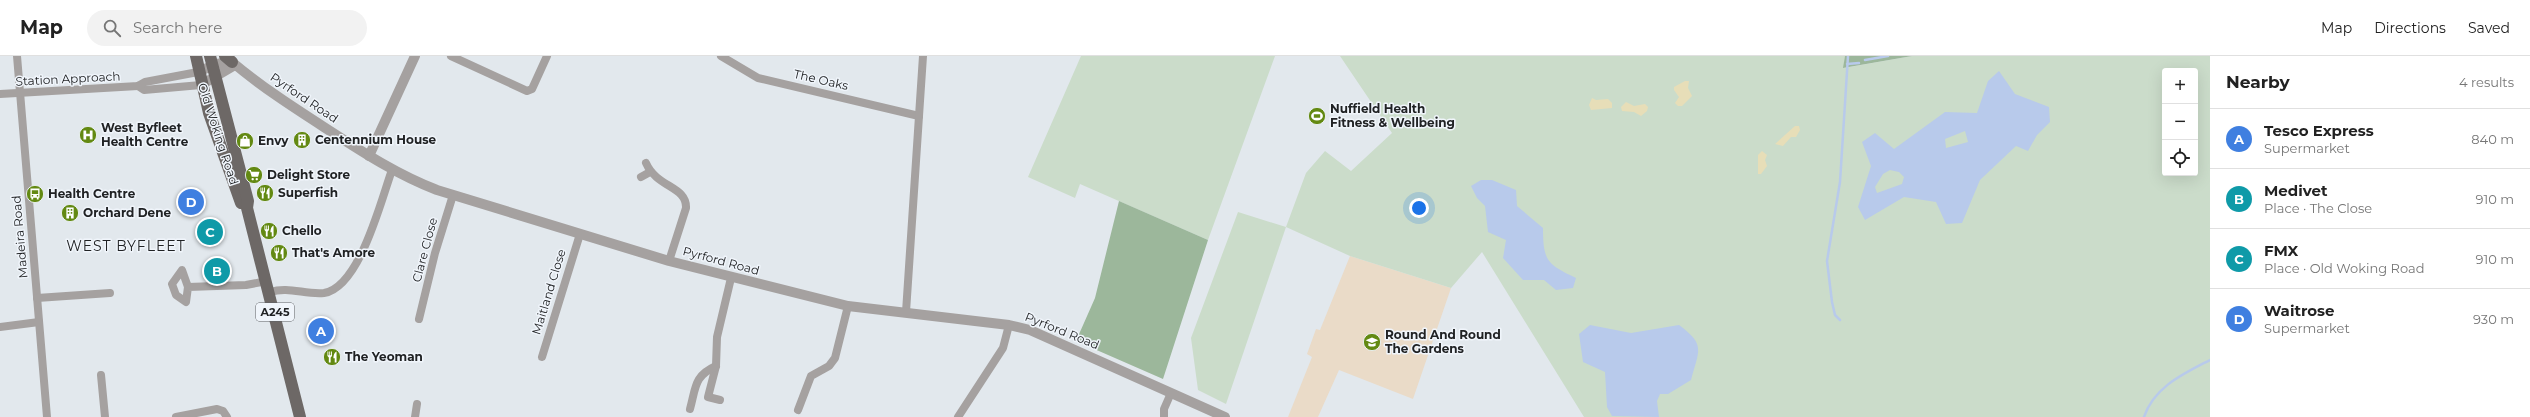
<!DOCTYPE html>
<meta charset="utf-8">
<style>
:root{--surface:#fff;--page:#f2f2f2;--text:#222;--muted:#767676;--line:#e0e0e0;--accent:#638912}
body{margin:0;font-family:Montserrat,sans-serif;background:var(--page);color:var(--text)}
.controls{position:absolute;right:12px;top:12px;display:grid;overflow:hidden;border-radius:4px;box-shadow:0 4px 16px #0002}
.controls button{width:36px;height:36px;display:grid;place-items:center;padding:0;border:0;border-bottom:1px solid var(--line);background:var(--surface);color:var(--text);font:20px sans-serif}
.you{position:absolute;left:1419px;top:152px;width:14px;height:14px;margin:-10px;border:3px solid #fff;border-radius:50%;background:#1a73e8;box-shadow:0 0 0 6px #1a73e833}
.badge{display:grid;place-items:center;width:26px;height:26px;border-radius:50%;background:var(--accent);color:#fff;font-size:13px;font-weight:700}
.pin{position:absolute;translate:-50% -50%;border:2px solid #fff;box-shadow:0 1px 4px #0006}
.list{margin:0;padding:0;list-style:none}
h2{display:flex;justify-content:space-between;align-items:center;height:52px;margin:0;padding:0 16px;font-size:17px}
h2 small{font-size:13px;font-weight:400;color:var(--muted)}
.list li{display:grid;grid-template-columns:26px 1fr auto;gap:12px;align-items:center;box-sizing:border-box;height:60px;padding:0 16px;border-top:1px solid var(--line)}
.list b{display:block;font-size:15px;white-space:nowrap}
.list p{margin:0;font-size:13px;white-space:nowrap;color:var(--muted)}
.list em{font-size:13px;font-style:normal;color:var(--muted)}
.icon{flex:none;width:22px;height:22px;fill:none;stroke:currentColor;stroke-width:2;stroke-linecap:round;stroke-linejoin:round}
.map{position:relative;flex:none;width:2210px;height:361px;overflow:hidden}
header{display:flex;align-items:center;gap:24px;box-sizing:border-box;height:56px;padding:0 20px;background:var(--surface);border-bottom:1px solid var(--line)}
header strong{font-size:19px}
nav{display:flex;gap:22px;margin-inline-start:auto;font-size:14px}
.search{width:280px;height:36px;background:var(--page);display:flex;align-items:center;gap:10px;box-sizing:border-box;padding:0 14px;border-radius:22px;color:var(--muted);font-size:15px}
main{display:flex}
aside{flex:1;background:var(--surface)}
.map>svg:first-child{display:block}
.education{fill:#eadbc8}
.green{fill:#cbdcca;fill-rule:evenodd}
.forest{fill:#9cb79b}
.sand{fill:#e7deb8}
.water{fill:#b8caeb;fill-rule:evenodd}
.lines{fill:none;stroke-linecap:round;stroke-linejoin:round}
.stream{stroke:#b8caeb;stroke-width:2.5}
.minor{stroke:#a5a1a0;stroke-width:8}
.tertiary{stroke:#a5a1a0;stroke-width:10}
.primary{stroke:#6d6866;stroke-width:12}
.labels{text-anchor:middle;stroke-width:3;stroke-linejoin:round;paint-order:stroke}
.shield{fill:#f0f5fb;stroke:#5e6164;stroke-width:1}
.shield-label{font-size:11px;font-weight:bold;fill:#202224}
.street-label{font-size:12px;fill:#202224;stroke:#f0f5fb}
.poi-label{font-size:12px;font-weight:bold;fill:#202224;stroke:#f0f5fb;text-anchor:start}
.quarter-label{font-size:14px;letter-spacing:1px;fill:#202224;stroke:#f0f5fb}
</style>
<header>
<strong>Map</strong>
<div class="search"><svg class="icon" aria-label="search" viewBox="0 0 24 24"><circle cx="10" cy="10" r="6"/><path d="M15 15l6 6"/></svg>Search here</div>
<nav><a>Map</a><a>Directions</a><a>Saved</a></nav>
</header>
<main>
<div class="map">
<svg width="2210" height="361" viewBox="0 0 2210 361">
<rect width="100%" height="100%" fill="#e2e8ed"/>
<path class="education" d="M1350,200L1451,232L1413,343L1339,314L1318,361H1288L1312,301L1307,298L1316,273L1320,274Z"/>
<g class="green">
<path d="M1081,0H1275L1208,184L1080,128L1075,142L1028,121Z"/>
<path d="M1340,0H1845L1844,12L1912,0H2210V361H1584L1482,196L1451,232L1350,200L1286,171L1226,348L1198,334L1191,282L1238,156L1286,171L1306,117L1325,95L1351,115L1392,77ZM2165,15H2195V117H2165Z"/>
</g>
<g class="forest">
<path d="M1845,0H1912L1843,12Z"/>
<path d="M1119,145L1208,184L1163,323L1076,285L1095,242Z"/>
</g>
<g class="sand">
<path d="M1685,25H1689L1688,32L1692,40L1682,50H1678L1675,47L1679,41L1674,34V31Z"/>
<path d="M1592,42L1596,44L1608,43L1612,47V52L1591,54L1589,49Z"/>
<path d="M1626,46L1634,50L1645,48L1648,51L1647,55L1641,60L1634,56L1622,55L1621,51Z"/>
<path d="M1795,70H1799L1800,74L1796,81H1791L1783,90L1775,88Z"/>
<path d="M1762,95L1767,99L1765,104L1767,110L1761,118H1758V99Z"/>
</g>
<g class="water">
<path d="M1999,15L2015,38L2049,51L2050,66L2037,79L2028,95L2016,90L1980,124L1962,167L1946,168L1936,146L1904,141L1865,164L1858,151L1871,110L1862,86L1875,77L1894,93L1945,56L1977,57L1988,25ZM1965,75L1968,86L1946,92L1945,83ZM1890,114L1899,116L1904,121L1902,128L1877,137L1875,131L1883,118Z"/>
<path d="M1481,124H1492L1516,134L1517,150L1543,172C1543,205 1547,208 1576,222L1573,232L1556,234L1544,224H1523L1503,202L1506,184L1488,176L1485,150L1477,142L1471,130Z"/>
<path d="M1590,269L1631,277L1679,269C1706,289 1699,294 1691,324L1668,338H1660L1657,345L1659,361L1612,360L1607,351L1605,316L1583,306L1579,278Z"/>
</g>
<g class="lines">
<g class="stream">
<path d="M1865,4L1888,0"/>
<path d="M1847,8L1859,7"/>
<path d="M1840,264L1835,259L1832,246L1827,205L1840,126L1848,0"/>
<path d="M2144,361C2154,331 2183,318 2210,304"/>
</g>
<g class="minor">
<path d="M17,0L47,361"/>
<path d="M451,0L527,35L532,33L547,0"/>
<path d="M721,0L758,22L919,60L906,256"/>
<path d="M138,30L144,34L201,29"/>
<path d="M0,38L138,30L145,26L198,16"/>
<path d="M919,60L923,0"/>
<path d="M646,107C657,132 687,130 686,152L669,205"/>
<path d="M641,121L650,116"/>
<path d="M188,231L182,214L172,228L176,239L186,246L188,231L246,229L267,225"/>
<path d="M270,236C289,230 305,239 324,237C360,231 381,144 392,114"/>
<path d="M37,242L110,237"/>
<path d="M419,263L435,197L453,139"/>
<path d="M0,271L39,266"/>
<path d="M542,301L580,178"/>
<path d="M101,319L105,361"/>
<path d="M720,344L708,341L716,310L717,281L731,222"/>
<path d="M690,353C696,331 694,320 716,310"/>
<path d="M798,354L811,320L829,310L835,302L848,250"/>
<path d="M176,361L217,353L223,355L227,361"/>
<path d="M415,361L417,348"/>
<path d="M958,361L1003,292L1009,269"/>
<path d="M1164,361V353L1171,337"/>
</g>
<g class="tertiary">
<path d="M198,16L216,8L232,6C263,32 296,53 330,75C364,97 398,119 437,134L669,205L848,250L1009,269L1030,274L1225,361"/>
<path d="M201,29L235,9"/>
<path d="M369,100L415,0"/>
</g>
<g class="primary">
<path d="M196,0L209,57L241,147"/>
<path d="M210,0L248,145L247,152L300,361"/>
<path d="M225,0L232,6"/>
</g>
</g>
<defs>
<symbol id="stadium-disc" viewBox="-11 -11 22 22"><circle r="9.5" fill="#638912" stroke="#f0f5fb"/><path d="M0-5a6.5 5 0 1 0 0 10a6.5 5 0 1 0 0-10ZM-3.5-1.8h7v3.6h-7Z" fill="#fff"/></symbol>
<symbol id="hospital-disc" viewBox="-11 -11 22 22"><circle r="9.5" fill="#638912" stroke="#f0f5fb"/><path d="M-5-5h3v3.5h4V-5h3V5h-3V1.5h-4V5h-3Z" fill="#fff"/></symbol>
<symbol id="building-disc" viewBox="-11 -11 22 22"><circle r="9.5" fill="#638912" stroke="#f0f5fb"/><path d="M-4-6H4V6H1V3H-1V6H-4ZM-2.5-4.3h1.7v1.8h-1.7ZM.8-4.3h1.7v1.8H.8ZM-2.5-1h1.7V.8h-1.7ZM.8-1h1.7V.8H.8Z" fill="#fff"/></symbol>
<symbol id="shop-disc" viewBox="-11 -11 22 22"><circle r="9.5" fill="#638912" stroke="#f0f5fb"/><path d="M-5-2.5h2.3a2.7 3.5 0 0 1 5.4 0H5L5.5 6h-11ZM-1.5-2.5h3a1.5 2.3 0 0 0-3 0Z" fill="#fff"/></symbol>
<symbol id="supermarket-disc" viewBox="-11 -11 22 22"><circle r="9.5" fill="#638912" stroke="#f0f5fb"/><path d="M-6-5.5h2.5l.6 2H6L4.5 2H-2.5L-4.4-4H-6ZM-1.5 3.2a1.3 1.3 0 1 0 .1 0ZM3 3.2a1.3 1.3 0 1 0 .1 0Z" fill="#fff"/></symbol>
<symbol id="restaurant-disc" viewBox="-11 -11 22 22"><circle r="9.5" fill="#638912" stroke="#f0f5fb"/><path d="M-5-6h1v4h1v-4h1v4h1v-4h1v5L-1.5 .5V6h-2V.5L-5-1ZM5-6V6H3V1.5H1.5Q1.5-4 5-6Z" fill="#fff"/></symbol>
<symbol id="bus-disc" viewBox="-11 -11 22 22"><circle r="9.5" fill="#638912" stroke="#f0f5fb"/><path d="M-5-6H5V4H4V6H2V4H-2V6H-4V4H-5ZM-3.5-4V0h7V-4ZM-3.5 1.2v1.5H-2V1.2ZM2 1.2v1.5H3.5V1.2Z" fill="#fff"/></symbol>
<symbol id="school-disc" viewBox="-11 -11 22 22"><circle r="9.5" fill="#638912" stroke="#f0f5fb"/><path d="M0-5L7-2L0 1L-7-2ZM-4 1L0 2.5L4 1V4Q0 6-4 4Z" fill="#fff"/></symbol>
</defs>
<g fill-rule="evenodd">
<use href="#stadium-disc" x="1307" y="50" width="20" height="20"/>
<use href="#hospital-disc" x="78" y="69" width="20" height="20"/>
<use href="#building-disc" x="292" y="74" width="20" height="20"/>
<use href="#shop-disc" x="235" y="75" width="20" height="20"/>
<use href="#supermarket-disc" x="244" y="109" width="20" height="20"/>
<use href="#restaurant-disc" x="255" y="127" width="20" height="20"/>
<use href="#bus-disc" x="25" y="128" width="20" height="20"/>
<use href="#building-disc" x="60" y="147" width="20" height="20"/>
<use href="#restaurant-disc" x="259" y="165" width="20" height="20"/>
<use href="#restaurant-disc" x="269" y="187" width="20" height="20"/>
<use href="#school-disc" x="1362" y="276" width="20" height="20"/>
<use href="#restaurant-disc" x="322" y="291" width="20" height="20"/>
</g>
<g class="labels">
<rect class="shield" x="256" y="247" width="38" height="18" rx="3"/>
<g class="shield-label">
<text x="275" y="260">A245</text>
</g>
<g class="street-label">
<text transform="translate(68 23) rotate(-3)" y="4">Station Approach</text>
<text transform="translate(821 24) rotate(13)" y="4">The Oaks</text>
<text transform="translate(304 42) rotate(34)" y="4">Pyrford Road</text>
<text transform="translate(218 78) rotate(72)" y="4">Old Woking Road</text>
<text transform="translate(20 181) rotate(-95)" y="4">Madeira Road</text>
<text transform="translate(425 194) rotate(-75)" y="4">Clare Close</text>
<text transform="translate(721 205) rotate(15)" y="4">Pyrford Road</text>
<text transform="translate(549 236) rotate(-73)" y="4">Maitland Close</text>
<text transform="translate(1062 275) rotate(22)" y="4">Pyrford Road</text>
</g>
<g class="poi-label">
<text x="1330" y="57">Nuffield Health<tspan x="1330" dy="14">Fitness &amp; Wellbeing</tspan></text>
<text x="101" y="76">West Byfleet<tspan x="101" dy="14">Health Centre</tspan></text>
<text x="315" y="88">Centennium House</text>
<text x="258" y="89">Envy</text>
<text x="267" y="123">Delight Store</text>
<text x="278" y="141">Superfish</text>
<text x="48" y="142">Health Centre</text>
<text x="83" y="161">Orchard Dene</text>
<text x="282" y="179">Chello</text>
<text x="292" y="201">That's Amore</text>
<text x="1385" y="283">Round And Round<tspan x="1385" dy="14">The Gardens</tspan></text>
<text x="345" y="305">The Yeoman</text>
</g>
<g class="quarter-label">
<text x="126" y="195">WEST BYFLEET</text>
</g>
</g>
</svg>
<div class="controls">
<button>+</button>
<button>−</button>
<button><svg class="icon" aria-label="locate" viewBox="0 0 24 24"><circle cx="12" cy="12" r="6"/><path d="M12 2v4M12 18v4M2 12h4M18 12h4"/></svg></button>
</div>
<div class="you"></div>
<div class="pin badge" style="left:321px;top:275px;background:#3f7fe0">A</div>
<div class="pin badge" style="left:217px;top:215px;background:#0f9aa8">B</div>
<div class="pin badge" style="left:210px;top:176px;background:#0f9aa8">C</div>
<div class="pin badge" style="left:191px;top:146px;background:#3f7fe0">D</div>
</div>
<aside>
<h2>Nearby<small>4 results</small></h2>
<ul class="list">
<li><span class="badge" style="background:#3f7fe0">A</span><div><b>Tesco Express</b><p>Supermarket</p></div><em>840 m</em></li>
<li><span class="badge" style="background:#0f9aa8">B</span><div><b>Medivet</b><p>Place · The Close</p></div><em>910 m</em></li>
<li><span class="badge" style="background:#0f9aa8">C</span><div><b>FMX</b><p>Place · Old Woking Road</p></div><em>910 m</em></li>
<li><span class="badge" style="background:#3f7fe0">D</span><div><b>Waitrose</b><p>Supermarket</p></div><em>930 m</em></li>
</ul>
</aside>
</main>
